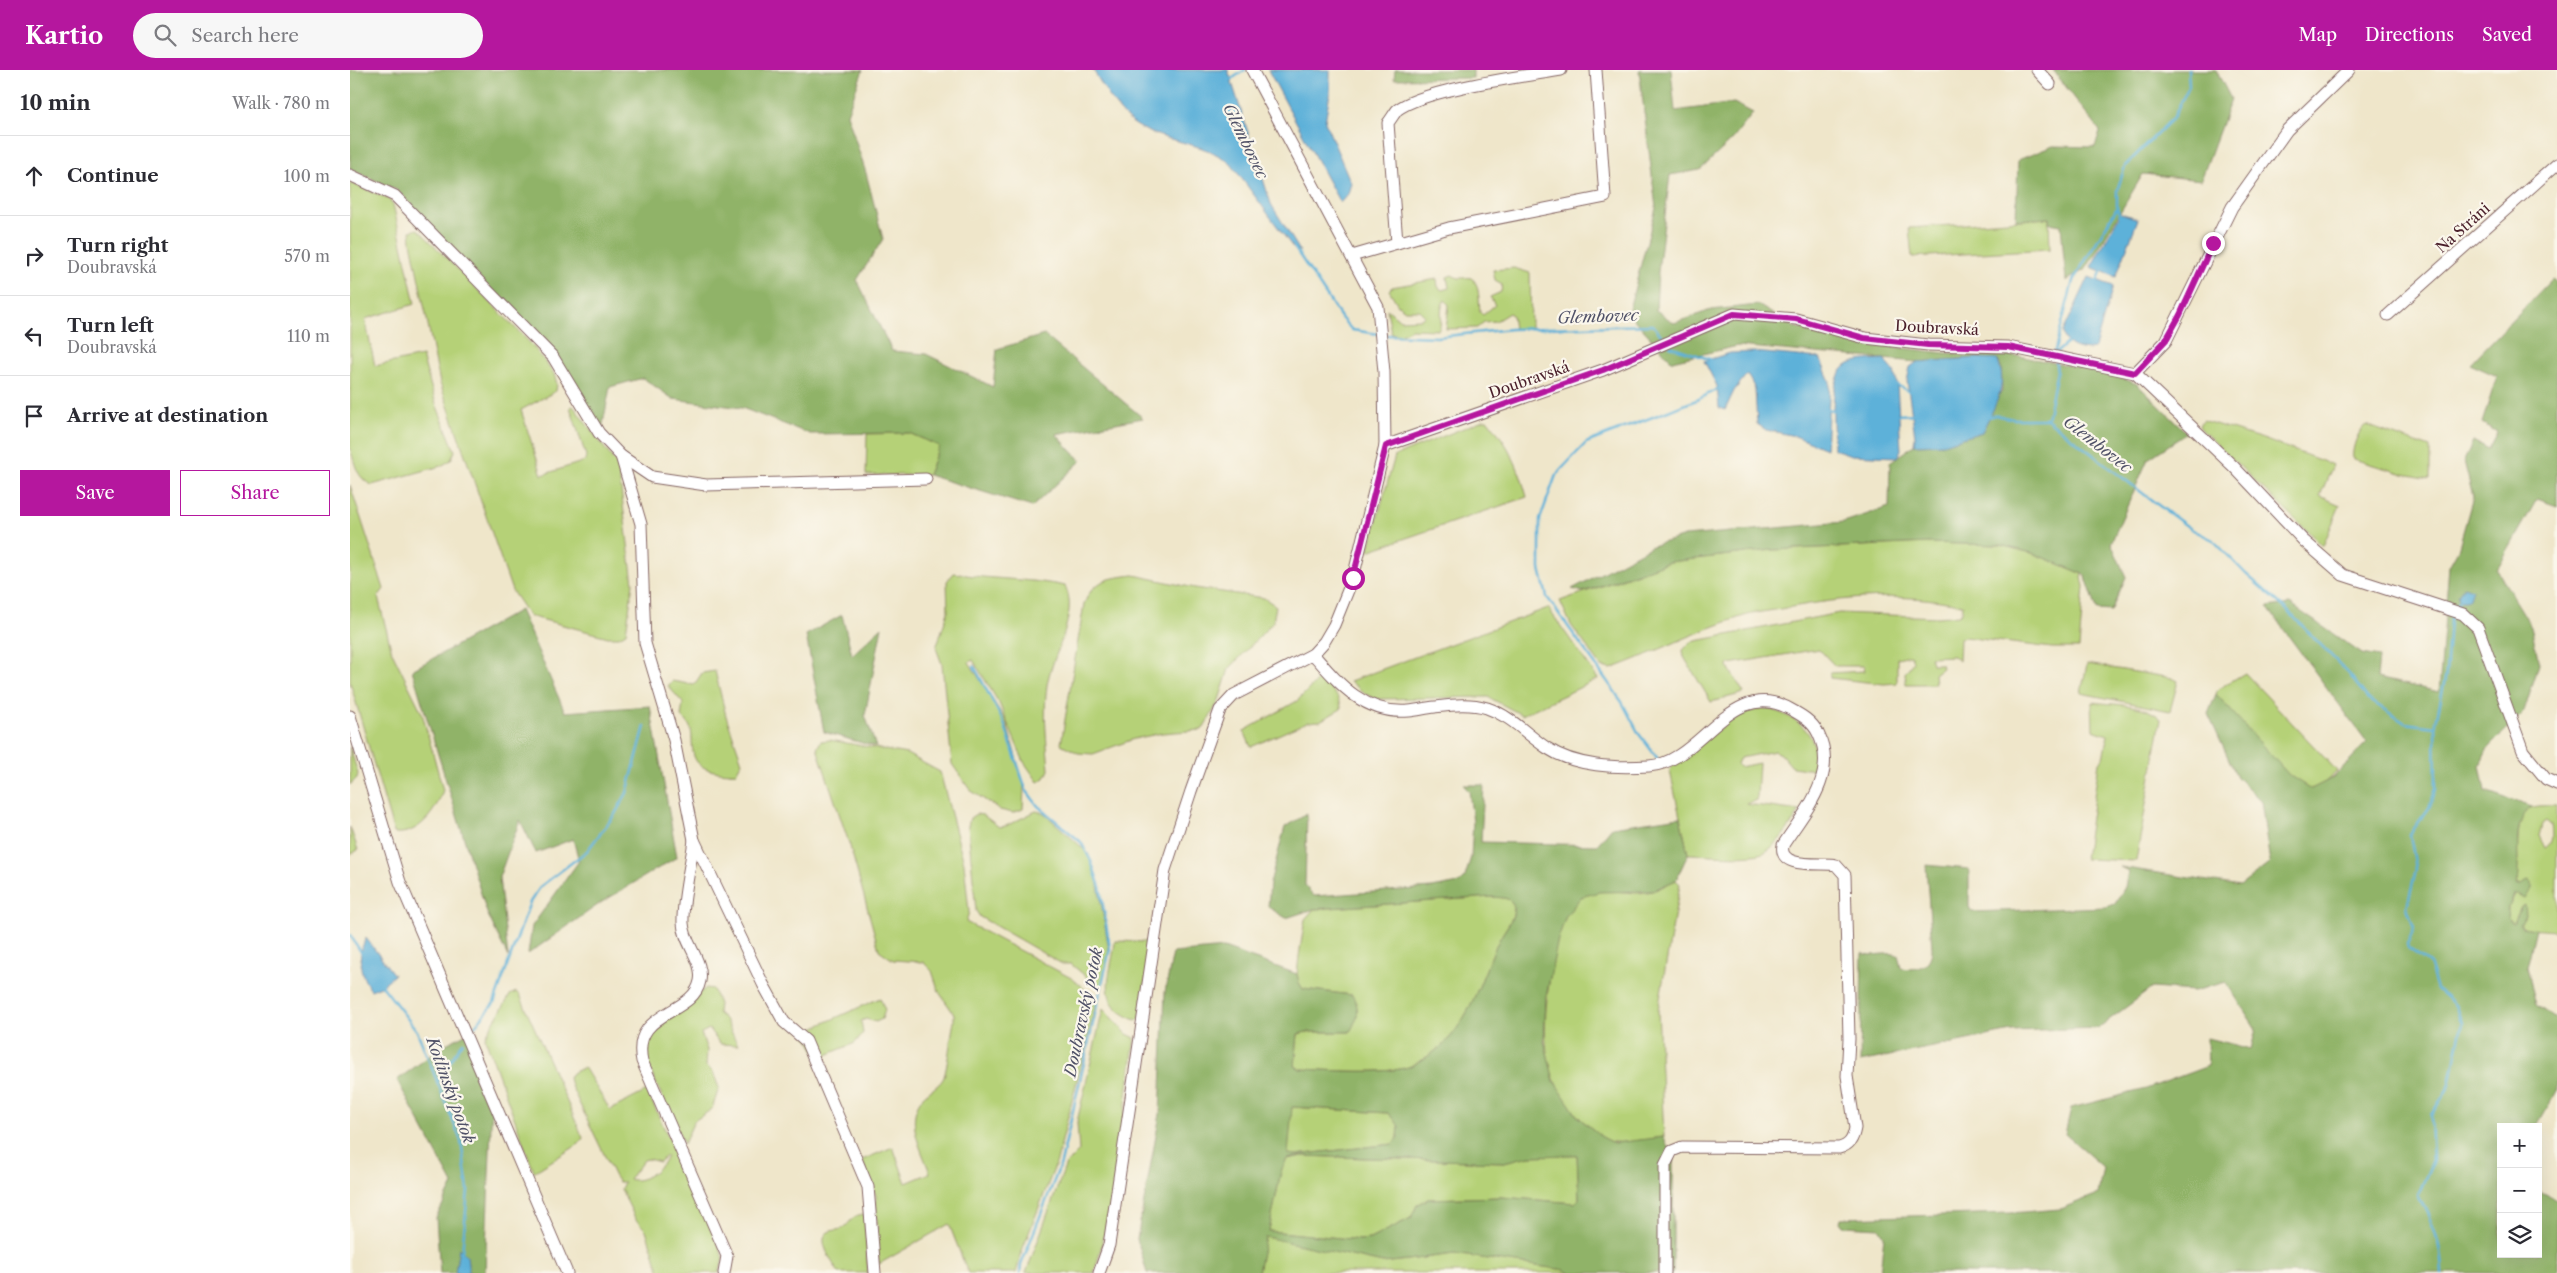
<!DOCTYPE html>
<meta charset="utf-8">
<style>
:root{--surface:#fff;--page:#f7f7f7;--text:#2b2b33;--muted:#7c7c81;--line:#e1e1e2;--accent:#b5179e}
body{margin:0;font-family:"Libre Caslon Text",serif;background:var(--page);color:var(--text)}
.controls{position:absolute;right:15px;bottom:15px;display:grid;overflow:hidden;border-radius:0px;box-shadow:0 5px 20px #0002}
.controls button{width:45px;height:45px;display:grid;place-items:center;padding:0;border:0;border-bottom:1px solid var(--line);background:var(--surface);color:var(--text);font:25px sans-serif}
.stop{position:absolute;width:15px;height:15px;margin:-11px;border:4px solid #b5179e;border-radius:50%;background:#fff}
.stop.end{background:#b5179e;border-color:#fff;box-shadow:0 1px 5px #0008}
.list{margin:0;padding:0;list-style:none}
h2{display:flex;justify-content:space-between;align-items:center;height:65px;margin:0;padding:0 20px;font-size:21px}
h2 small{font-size:16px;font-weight:400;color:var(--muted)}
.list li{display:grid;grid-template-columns:32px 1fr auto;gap:15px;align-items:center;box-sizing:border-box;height:80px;padding:0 20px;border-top:1px solid var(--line)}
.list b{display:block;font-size:19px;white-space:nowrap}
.list p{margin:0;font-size:16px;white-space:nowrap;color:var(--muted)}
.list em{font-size:16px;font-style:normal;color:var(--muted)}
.actions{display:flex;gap:10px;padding:15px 20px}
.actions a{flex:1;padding:11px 0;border:1px solid var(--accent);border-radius:0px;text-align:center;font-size:18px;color:var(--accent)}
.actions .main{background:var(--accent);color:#fff}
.icon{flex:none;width:28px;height:28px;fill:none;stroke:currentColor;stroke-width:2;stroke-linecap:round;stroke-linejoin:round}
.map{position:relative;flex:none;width:2207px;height:1203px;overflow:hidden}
header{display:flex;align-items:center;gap:30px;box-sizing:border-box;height:70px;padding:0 25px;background:var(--accent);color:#fff}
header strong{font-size:24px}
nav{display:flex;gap:28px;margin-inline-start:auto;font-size:18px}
.search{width:350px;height:45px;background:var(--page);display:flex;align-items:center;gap:12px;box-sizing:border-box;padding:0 18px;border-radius:28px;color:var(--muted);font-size:19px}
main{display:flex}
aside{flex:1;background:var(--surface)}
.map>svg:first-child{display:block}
.green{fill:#b5d177;stroke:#807851;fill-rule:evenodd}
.forest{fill:#90b368;stroke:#6d694a;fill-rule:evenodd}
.water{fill:#5db1d9;stroke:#546882}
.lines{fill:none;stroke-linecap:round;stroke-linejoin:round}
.stream{stroke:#5db1d9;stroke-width:2.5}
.minor-casing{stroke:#846563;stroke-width:13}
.minor{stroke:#fff;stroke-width:11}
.route{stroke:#b5179e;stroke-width:6}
.labels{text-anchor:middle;stroke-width:4.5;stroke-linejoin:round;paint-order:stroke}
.street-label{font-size:15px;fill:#4a1f2b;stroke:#fbf7ec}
.water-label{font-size:16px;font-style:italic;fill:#515268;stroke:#fbf7ec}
</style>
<header>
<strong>Kartio</strong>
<div class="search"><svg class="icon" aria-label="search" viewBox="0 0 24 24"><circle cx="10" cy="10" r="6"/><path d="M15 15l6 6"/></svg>Search here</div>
<nav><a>Map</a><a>Directions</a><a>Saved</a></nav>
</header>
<main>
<aside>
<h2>10 min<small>Walk · 780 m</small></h2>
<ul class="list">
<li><svg class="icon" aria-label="ahead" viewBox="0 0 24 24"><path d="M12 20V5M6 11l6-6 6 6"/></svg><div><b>Continue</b></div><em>100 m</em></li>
<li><svg class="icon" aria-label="right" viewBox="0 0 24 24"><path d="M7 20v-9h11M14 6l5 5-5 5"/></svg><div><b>Turn right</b><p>Doubravská</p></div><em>570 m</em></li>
<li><svg class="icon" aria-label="left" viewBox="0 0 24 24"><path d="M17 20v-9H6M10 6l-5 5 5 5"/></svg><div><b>Turn left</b><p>Doubravská</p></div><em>110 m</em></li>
<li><svg class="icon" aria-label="arrive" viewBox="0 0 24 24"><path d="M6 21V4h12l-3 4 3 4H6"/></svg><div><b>Arrive at destination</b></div></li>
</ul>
<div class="actions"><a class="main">Save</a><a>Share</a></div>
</aside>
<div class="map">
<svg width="2207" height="1203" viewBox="0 0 2207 1203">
<rect width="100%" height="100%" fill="#fbf7ec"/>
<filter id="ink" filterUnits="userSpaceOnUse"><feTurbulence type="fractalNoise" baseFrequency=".02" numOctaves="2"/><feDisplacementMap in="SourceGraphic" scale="10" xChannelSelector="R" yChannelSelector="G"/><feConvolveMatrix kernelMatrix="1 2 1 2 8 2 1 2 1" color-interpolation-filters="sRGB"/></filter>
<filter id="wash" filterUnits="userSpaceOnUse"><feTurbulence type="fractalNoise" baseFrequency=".0096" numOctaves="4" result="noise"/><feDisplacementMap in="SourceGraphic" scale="20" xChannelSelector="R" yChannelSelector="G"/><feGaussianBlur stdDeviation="1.12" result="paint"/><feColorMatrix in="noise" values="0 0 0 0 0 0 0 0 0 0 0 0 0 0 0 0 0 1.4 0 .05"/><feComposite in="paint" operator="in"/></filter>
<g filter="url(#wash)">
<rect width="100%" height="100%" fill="#efe6ca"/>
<g class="green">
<path d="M0,113L37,128L43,134L65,234L15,249L25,296L72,286L86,334L105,381L101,390L91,396L22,415C6,408 5,393 0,378Z"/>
<path d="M1699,148L1700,179L1562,187L1559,158Z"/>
<path d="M68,159L183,276L204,304L207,314L206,321L171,340L192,405L235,391L236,386L220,337L223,336L268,396L283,513L276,563L269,567H258L179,546L162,521L90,313L61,172L60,161Z"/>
<path d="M1164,198L1180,203L1181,258L1164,259L1162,245L1159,243L1146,251L1134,252L1127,258L1096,259L1099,235L1095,230C1088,238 1094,252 1088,260L1061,259L1050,265L1041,263L1037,239L1050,250L1071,249L1075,246L1069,240H1055L1048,235L1039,220L1042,217L1087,209L1088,217L1092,220L1099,218L1097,207L1102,205C1111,211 1115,206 1121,208C1130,212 1129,234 1130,242L1133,245L1145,235L1140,227L1151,222L1152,214L1145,210L1143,200Z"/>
<path d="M1133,350H1138C1159,376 1168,394 1177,427L1018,481L1045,386Z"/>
<path d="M1852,350L1913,369L1983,395L1970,426L1990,435L1973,476L1852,360L1849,356Z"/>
<path d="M2016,355L2080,378V409L2054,404L2003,389C2001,380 2008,360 2016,355Z"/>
<path d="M559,363L589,376L578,405H516L517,364Z"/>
<path d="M0,415L34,519L28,527L42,582L72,643L93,720C87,740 69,766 44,763L0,612Z"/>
<path d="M1578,473L1650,475L1682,483L1731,503L1734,516L1729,578H1702L1614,567L1610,569L1609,591L1603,586L1580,587L1582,594H1591L1592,598L1584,604L1585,614H1556L1555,603L1563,592L1561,585L1547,588V613L1534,614L1480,608V603L1515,601L1514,596H1485L1469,579L1379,594L1378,597L1394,623L1361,632L1334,587L1333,580L1341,572L1489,543L1588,547L1609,545L1612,542L1613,535C1552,522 1496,527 1436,538C1421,541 1405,542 1391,547C1346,561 1305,583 1261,599L1252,597L1221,555L1210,531L1319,492L1422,480Z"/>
<path d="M604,503C641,510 678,508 715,516C730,545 701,587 697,615C693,642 697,673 699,700L695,708L688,712L674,692L649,633L623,590L619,592L656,651L674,715L673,739L663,743L650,740L620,720L602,694L592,594L586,578L598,542L597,511Z"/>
<path d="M784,505L845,518L914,528L926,536L923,552L879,599L868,633L852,660L812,663L784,669L743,684L728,683L711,674L734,534C744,509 759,508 784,505Z"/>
<path d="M1198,538L1248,609L1172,645L1138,627L1027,629L1015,624L1000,611Z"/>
<path d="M1737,594L1822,608L1828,611L1820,641L1731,623Z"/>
<path d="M365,601L376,646L392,692L386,703C317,703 358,662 331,647L333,633L318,616L322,611L344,615L352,603Z"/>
<path d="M1895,603L1987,701L1976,713L1961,719C1936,712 1884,646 1866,624L1868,619Z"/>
<path d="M970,608C978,614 992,629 991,639L970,651L957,652L901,677L894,661L947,631Z"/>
<path d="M1742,632C1763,635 1796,633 1811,649L1786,791L1735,789L1749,692L1753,688L1758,665L1743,660Z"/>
<path d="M1412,638C1445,644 1468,661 1467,697L1466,700L1442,697L1431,684L1425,681L1390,688L1387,694L1390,697L1409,693L1407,727L1406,730L1397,734L1450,741C1441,754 1430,773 1415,782C1403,789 1354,784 1338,784L1320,701L1321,697L1385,647Z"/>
<path d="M480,670L557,684L590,702L614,793L619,842L616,852L723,909L747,930L707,1091L673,1178L666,1203H618L599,1154L529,1194L526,1126L512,1090L543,1077L556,1113L580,1103C571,1078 554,1050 573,1027C579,1021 589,1016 593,1009C597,1002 601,964 604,952V944L589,922L582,901L573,892L543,890L529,880L500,776L467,678L471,671Z"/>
<path d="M0,677L8,704L7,708L0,715Z"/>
<path d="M2207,736V861L2177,859L2170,854L2175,845L2171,837L2164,853L2158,850L2159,837L2165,824L2168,823L2175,828L2171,815H2166C2171,798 2160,743 2183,737C2190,735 2199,736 2207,736ZM2196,751L2201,755C2202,764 2204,773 2195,778L2189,766L2192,754Z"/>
<path d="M686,741L694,743L738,783L747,809L759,880L751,919L721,894H712L630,847L626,841L618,756L620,748L626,744L633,745L649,757L656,756Z"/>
<path d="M0,757L8,780L0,785Z"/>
<path d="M1326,810L1330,814L1308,940L1314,1067C1299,1068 1280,1074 1265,1072C1256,1072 1247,1063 1240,1057C1184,1012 1192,947 1204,885C1208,867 1214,839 1231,827C1251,814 1280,827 1302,821C1310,819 1318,813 1326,810Z"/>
<path d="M1141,827C1149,828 1162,826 1164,837C1165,847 1155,859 1150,868C1134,899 1125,936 1103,964C1093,977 1075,989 1061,996C1040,1005 976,1000 950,999L945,996L948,964L956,962H1000L1002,925L953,919L949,913L947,904L949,886L955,849L964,839Z"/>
<path d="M765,871L801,872L790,949L786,950C743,934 762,904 765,871Z"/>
<path d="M356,918L363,919L369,934L368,943L375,949L388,975L370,974L359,959L351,963L357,980L356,996L363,1002L369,1018L362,1039L344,1051L334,1074L296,991L294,974L298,963Z"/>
<path d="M166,922L170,925L233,1068L229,1074L184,1102L135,968C138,959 154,937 160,925Z"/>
<path d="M530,928L535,940L532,949L526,952L516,949L511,951L513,963L505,973L469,988L454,962Z"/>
<path d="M753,939L777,964L785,968C773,1046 767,1128 744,1203H676L716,1094L729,1081L727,1052Z"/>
<path d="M234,997L260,1040L297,1021L370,1178L373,1189L369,1203H310L296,1160L286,1150L271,1119L274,1112H269L265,1107L221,1016L219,1008L222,1003ZM315,1086H317C312,1098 293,1114 279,1109L294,1090L298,1089L310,1092Z"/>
<path d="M941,1037L1038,1043L1049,1056L1048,1068L1043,1074L946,1085L937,1084Z"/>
<path d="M1227,1084L1229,1129L1225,1133L1151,1127L1078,1129L1067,1135L1061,1148L1020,1169L1010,1170L919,1161L931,1101L937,1089L952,1086L1154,1092L1179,1086Z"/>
<path d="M514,1144L518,1203H489C484,1195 467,1171 477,1163C482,1159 490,1161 495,1157C502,1150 503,1145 514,1144Z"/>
<path d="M914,1166L1033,1193L1104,1184L1216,1200L1219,1203H908Z"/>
</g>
<g class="forest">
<path d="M0,0H513L497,44L516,103L533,169L507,210L542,281L576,284L643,317L647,279L694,265L793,348L706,364L731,391L682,437L578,405L589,376L559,363L460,364L392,338L323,329L293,308L260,317L252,359L211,294L47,120L0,99Z"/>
<path d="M1045,0H1123V8L1044,9Z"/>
<path d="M1289,0H1321L1325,41L1384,33L1403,43L1383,69L1350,100L1320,105L1308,202L1306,240L1324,253L1361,240L1408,235L1444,257L1518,274L1595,283L1668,286L1755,302L1787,314L1837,363L1798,389L1761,473L1776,507L1761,541L1747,540L1736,507L1731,503L1682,483L1650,475L1578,473L1422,480L1319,492L1233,522L1222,519L1302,476L1335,466L1494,452L1539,437L1540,392L1564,375L1593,374L1652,321L1651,297L1647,289L1627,288L1567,292L1388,276L1322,291L1278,243L1306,138Z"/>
<path d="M1703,0H1866L1881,29L1851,110L1793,104L1736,199L1716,211L1711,155L1699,153V148L1666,150L1668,90L1703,76L1745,77L1750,61Z"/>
<path d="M2203,208L2207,211V436L2187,429L2147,500L2181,556L2189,594L2174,642L2138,678L2130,695L2135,721L2182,737C2158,754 2173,791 2166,815H2171L2178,811L2182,813V819L2175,828L2168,824H2164L2159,837L2158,850L2164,853L2171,837L2174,835L2175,845L2170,854L2172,857L2186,859L2177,897L2186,935L2207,950V1021L2186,1057H2151V1184H2188V1120L2207,1130V1203H1530L1534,1166L1529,1158L1493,1156L1490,1152L1491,1148L1661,1143L1710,1139L1748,1124L1753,1097L1715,1064L1721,1038L1796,1019L1858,996L1857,968L1901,979L1906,959L1876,912L1844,921L1802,918L1748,958L1661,961L1510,992L1512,883C1524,888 1536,881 1548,885L1551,898C1568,901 1582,896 1582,878L1576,795L1619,799V837L1622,842L1755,837L1765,834L1775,817L1778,801L1770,797L1890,816L1920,793L1911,731L1887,707L1858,644L1866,624L1940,706L1961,719L1983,708L2017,672L1917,537L1940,534L2012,584L2029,587L2027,608L2089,622L2099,496L2108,480L2123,427L2114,391L2123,371L2138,379L2147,362L2132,353L2147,306L2120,294Z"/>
<path d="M170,540L215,642L300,636L327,787L252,832L178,884L182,856L229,791L223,769L186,783L170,750L149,807L158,887L137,843L62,600Z"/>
<path d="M492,545L502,585L532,557L515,645L526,677L474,662L456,565Z"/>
<path d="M1113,715H1134L1131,772L1247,775L1262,757L1330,747L1338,784L1326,810L1302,821L1249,822L1231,827L1216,846L1208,869L1196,927L1194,970L1204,1011L1228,1047L1252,1067L1264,1073L1314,1067L1323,1090V1203H1219L1215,1200L1104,1184L1033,1193L915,1167L908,1203H797L787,1169L810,1044L815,922L823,883L874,878L947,904L949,913L953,919L1002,925C1011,940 1008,947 1000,962H956L948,964L945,996L950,999C976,1000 1040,1005 1061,996C1075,989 1093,977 1103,964C1125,936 1134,899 1150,868C1155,859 1165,848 1164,837C1162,826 1149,828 1142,827L964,839L936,848L918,837L920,813L935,757L957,744L955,816L964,826L1082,818L1109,813L1115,807L1121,787L1123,752L1119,721ZM942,1037L1038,1043L1049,1056L1048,1068L1043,1074L946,1085L938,1084ZM1227,1085L1229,1129L1225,1133L1151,1127L1078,1129L1067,1135L1061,1148L1020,1169L1010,1170L919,1161L931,1101L937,1089L952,1086L1154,1092L1179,1086Z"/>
<path d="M117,963L142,1032L135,1203H90L86,1148L103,1114L47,1010L96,974Z"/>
</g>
<g class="water">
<path d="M743,0H878L921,134L950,181L944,179L881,94C852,69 808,74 779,50C764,37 753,16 743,0Z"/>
<path d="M918,0H980V22L975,52L1001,113L998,124L990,133Z"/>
<path d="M1771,143L1788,149L1766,207L1741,197Z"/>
<path d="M1739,207L1763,216L1745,277L1740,280C1727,279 1715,277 1713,262Z"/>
<path d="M1404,282L1470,288L1480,312L1476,379L1445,366L1416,360L1407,354L1405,319L1397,304L1384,321L1375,340L1369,338L1367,316L1354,291L1380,283Z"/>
<path d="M1627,288L1647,289C1660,315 1643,339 1632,362L1593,374L1564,375L1565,366L1557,311L1560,297L1567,292Z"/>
<path d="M1534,289L1544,301L1547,314L1551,380L1547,387L1501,385L1484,379C1484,357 1477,305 1499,294C1510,289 1522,290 1534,289Z"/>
<path d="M2114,516L2122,519L2119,528L2115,531H2109L2108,525Z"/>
<path d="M16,868L44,905L31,916L21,920C9,905 7,885 16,868Z"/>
<path d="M109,1178L117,1186L119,1203H105Z"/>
</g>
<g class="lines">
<g class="stream">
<path d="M880,10L895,0"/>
<path d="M1767,138L1771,148"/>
<path d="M944,177L992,249L1002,260L1028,264"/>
<path d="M1747,211L1753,198"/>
<path d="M1033,265L1087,267L1161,259L1303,255L1315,270"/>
<path d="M1320,276L1362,290"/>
<path d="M1704,284L1723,211L1767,138V121L1775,96L1823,48L1839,16L1838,0"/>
<path d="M1705,284L1718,272"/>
<path d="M1545,314L1562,323"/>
<path d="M1476,338L1487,342"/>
<path d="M1548,345L1565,344"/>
<path d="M1638,347L1645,345L1663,349H1697L1804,432L1841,459L1863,470L1896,504L1936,539L1999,604L2018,629L2055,653L2085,657L2086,719L2079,738L2060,764L2066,799L2057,837L2064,858L2057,874L2058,878L2079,893L2087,919L2105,935L2112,953L2100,1015L2081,1045L2083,1090L2068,1125C2083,1154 2091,1170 2092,1203"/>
<path d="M1697,349L1707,301L1705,289"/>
<path d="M2105,539L2109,531"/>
<path d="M624,596L654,653L676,720L688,736L731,772L741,791L750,817L760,879L711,1093L671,1195L670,1203"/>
<path d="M2085,657L2096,604L2100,551L2103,544"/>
<path d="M1308,689L1289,664L1272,632L1197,527L1190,499V449L1206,405L1236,373L1349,329L1371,317"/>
<path d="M0,865L13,885"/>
<path d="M30,913L67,961L111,1071L118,1120L112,1183"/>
<path d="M119,963L144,933L180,832L191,816L237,781L265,744L277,723L295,656"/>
<path d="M87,1012L113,972"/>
</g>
</g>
</g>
<g filter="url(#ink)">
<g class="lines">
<defs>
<g id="minor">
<path d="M1687,0L1700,14"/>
<path d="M0,105L45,126L203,287L249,363L271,386L302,407L356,415L576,409"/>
<path d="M1047,173L1038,53C1041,49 1044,44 1047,40C1073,19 1176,6 1211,0"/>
<path d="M1002,186L1099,158L1255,127L1246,0"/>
<path d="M2038,245L2207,94"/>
<path d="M1785,303L1884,397L1954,471L1993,505L2113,544L2128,558L2173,681L2196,709L2207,714"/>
<path d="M1035,376L1253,300L1384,244L1446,249L1515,268L1578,275L1658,277L1785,303L1816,271L1882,137L1937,60L1999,0"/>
<path d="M271,386L291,454L295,573L324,670L344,770L413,914L434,952L456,971L518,1117L525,1203"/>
<path d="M963,584C989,614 1015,645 1059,641C1068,640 1076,638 1085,637C1103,635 1120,633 1137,638C1161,646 1176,664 1197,678C1226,697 1265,698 1299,696C1351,693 1380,606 1440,639C1451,645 1462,651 1468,663C1489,705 1455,741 1433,775C1428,800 1471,792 1486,795L1495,805L1499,969L1497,1006L1505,1058C1503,1069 1500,1075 1489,1078L1332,1077L1322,1081L1315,1095V1203"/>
<path d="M0,646L50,812L217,1203"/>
<path d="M344,770C341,795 332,830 333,853C334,874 354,891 350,911C343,946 281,940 292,991L377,1186L374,1203"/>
<path d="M749,1203L759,1175L815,800L841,721L870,640L884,625L963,584L974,572L984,555L1003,508L1035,376L1034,302L1028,237L902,0"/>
</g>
</defs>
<use href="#minor" class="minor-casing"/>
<use href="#minor" class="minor"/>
</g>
</g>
<g class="lines" filter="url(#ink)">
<path class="route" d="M1003,508L1036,376L1253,300L1384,244L1446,249L1514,268L1578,275L1658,277L1785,303L1816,270L1830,245L1863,173"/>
</g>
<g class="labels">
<g class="street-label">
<text transform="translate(2113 158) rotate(-42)" y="5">Na Stráni</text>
<text transform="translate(1587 258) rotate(3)" y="5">Doubravská</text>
<text transform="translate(1179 310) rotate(-19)" y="5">Doubravská</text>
</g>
<g class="water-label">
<text transform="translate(896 71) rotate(64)" y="6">Glembovec</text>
<text transform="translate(1248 246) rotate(-2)" y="6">Glembovec</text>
<text transform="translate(1748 374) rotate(38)" y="6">Glembovec</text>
<text transform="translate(733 942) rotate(-78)" y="6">Doubravský potok</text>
<text transform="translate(101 1020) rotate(70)" y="6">Kotlinský potok</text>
</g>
</g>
</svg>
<div class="controls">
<button>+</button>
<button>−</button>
<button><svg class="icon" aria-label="layers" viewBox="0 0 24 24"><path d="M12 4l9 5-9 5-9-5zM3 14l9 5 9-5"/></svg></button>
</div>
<div class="stop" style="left:1003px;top:508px"></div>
<div class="stop end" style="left:1863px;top:173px"></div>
</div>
</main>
